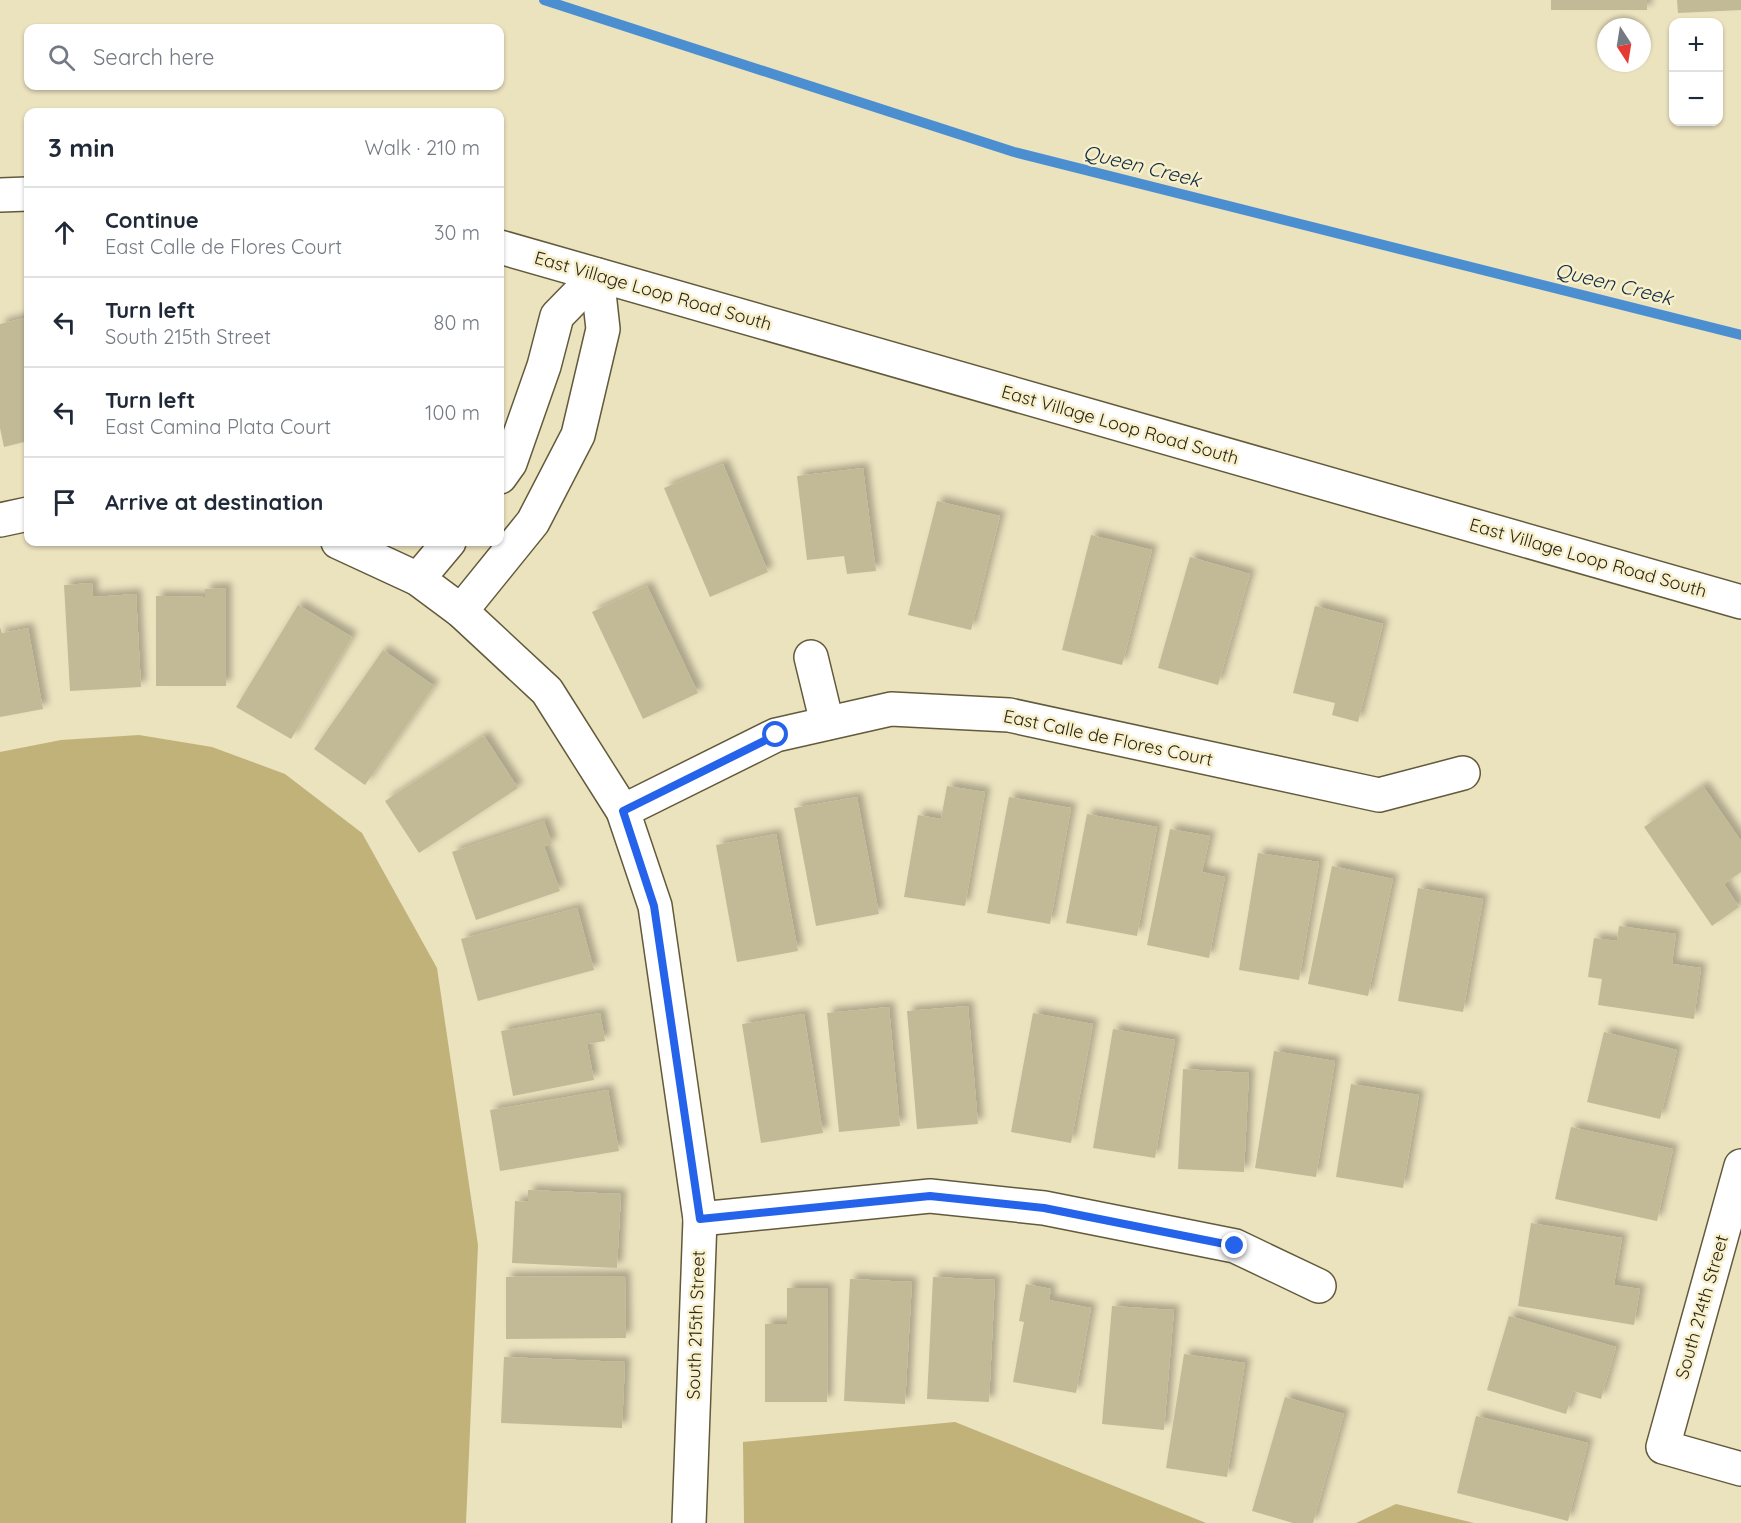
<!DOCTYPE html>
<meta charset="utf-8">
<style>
:root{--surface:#fff;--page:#f6f6f7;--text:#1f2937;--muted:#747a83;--line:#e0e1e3}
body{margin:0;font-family:Quicksand,sans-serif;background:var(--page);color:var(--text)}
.controls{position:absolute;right:18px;top:18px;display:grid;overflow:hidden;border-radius:12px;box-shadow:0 2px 4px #0004}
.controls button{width:54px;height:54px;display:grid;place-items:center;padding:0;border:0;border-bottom:2px solid var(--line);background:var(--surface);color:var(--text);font:30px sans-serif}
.compass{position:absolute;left:1597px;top:18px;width:54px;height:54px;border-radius:50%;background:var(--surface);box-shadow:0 2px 4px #0004;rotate:168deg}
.stop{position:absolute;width:18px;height:18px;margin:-14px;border:4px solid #2563eb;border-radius:50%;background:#fff}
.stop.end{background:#2563eb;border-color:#fff;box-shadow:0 2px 6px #0008}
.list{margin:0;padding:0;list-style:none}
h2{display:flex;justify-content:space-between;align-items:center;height:78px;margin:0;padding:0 24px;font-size:26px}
h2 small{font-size:20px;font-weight:400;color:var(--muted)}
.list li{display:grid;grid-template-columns:39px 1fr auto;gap:18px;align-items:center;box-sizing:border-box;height:90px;padding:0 24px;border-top:2px solid var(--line)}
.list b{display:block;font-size:22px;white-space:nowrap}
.list p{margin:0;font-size:20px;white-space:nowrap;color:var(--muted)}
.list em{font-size:20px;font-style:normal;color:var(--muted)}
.icon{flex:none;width:33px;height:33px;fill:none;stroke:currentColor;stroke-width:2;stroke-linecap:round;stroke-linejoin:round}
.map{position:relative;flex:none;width:1741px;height:1523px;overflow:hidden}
.search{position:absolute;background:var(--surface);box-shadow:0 2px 4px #0004;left:24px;top:24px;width:480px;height:66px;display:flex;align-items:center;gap:15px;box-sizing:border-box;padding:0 21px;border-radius:12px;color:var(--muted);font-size:22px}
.panel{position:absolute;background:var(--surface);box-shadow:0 2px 4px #0004;left:24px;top:108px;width:480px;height:438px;border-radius:12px}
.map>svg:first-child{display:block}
.green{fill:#c0b279}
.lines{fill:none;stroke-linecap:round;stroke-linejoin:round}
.stream{stroke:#4c8fd1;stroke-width:10}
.building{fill:#c2ba97;filter:url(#shadow)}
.street-casing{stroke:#625a3b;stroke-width:36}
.secondary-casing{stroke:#625a3b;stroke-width:36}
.street{stroke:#fff;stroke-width:33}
.secondary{stroke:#fff;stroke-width:33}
.route{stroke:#2563eb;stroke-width:8}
.labels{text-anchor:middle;stroke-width:5;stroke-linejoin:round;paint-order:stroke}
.street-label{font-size:18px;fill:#282417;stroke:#f8efcb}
.water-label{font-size:20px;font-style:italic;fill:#0f2c47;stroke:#f8efcb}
</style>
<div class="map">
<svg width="1741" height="1523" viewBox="0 0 1741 1523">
<defs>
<filter id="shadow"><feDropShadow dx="5.5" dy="-5.5" stdDeviation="3" flood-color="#0004"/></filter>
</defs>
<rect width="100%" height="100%" fill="#ebe2be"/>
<g class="green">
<path d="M139,735L212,747L285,774L362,833L437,968L478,1245L466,1523H0V752L61,740Z"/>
<path d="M955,1422L1206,1523H744L743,1442Z"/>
<path d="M1396,1504L1474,1523H1356Z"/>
</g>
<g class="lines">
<path class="stream" d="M544,0L1014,152L1741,335"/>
</g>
<g class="building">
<rect x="1551" y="0" width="96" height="10"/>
<path d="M1677,0H1741V10L1678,13Z"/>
<path d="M28,317V441L4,447L0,428V324Z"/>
<path d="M723,464L768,572L710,597L664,488Z"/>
<path d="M863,468L876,571L847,574L844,556L807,560L797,476Z"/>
<path d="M937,501L1000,516L971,630L908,615Z"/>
<path d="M1091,535L1152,550L1122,665L1062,650Z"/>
<path d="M1190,557L1250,574L1218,685L1158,668Z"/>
<path d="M92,583L93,597L136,594L141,687L70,691L64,585Z"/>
<path d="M647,586L698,693L643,719L592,612Z"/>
<path d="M226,588V686H156V596L205,597V589Z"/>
<path d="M298,605L352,637L291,739L236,707Z"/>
<path d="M1315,606L1383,624L1358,722L1332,715L1335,703L1293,693Z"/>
<path d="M0,627L2,633L28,628L43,709L0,717Z"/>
<path d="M383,650L434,686L365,785L314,749Z"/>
<path d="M484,736L518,788L419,853L385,801Z"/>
<path d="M947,786L985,792L965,906L904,897L918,815L941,819Z"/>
<path d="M1703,786L1741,841V872L1724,884L1739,907L1712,926L1644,827Z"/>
<path d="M857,797L879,914L816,926L794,808Z"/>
<path d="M1009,797L1071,808L1050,924L987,913Z"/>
<path d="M1087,814L1157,827L1137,936L1066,923Z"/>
<path d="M544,821L552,844L544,846L560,891L476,920L452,852Z"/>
<path d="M1170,829L1210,836L1202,872L1225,877L1209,958L1147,945Z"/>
<path d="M776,834L798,951L737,962L716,845Z"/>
<path d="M1258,853L1319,862L1299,980L1239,970Z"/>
<path d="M1332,866L1393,879L1368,996L1308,984Z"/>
<path d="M1418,888L1483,899L1463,1012L1398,1001Z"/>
<path d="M577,908L594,970L478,1001L461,939Z"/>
<path d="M1619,926L1676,934L1672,964L1701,968L1694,1019L1598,1005L1602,979L1588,977L1594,938L1617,941Z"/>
<path d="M968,1006L978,1124L917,1129L907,1011Z"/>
<path d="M889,1007L900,1126L839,1132L827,1013Z"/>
<path d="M600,1013L605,1041L587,1044L594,1080L513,1096L501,1031Z"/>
<path d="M1033,1013L1093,1024L1071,1143L1011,1132Z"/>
<path d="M804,1014L823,1133L761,1143L742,1024Z"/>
<path d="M1113,1029L1175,1040L1155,1158L1093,1148Z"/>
<path d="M1604,1032L1677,1050L1660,1119L1587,1102Z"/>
<path d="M1274,1051L1335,1061L1316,1177L1255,1168Z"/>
<path d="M1183,1069L1249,1073L1244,1172L1178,1169Z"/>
<path d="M1351,1084L1419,1095L1403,1188L1336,1177Z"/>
<path d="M608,1090L619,1151L500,1171L490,1110Z"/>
<path d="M1571,1127L1673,1149L1657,1221L1555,1199Z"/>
<path d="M528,1190L621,1194L617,1268L512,1263L515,1201L528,1202Z"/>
<path d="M1531,1223L1622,1238L1614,1285L1640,1289L1634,1325L1518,1306Z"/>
<path d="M625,1276L626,1338L506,1339V1277Z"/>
<path d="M933,1277L995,1280L989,1402L927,1399Z"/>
<path d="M850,1279L912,1282L905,1404L844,1401Z"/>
<path d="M1026,1284L1051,1289L1049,1300L1091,1308L1076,1393L1013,1382L1024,1322L1019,1321Z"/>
<path d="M787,1288H828L827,1402H765V1324H787Z"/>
<path d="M1112,1306L1174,1310L1164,1430L1102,1424Z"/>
<path d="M1509,1316L1616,1347L1601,1399L1573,1391L1566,1414L1487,1390Z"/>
<path d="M1184,1354L1245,1363L1227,1477L1166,1468Z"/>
<path d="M504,1357L625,1362L622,1428L501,1423Z"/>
<path d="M1285,1397L1344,1414L1313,1523H1293L1252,1511Z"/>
<path d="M1476,1416L1588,1443L1568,1521L1457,1493Z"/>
</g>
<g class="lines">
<defs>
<g id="street">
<path d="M500,477L510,463L544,366L557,316L597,275"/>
<path d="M0,520L28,514"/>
<path d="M338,542L418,579L461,611L547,691L623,811L655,906L700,1219L689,1523"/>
<path d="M418,579L449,542"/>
<path d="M461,611L533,522L578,435L603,329L597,275"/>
<path d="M811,657L827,723"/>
<path d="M623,811L776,735L891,709L1009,715L1379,795L1463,773"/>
<path d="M1741,1166L1663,1447L1741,1469"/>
<path d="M700,1219L930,1196L1044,1208L1235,1246L1319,1286"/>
</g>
<g id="secondary">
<path d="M0,195L28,194"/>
<path d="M500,247L1741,602"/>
</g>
</defs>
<use href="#street" class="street-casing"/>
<use href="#secondary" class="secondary-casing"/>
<use href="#street" class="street"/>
<use href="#secondary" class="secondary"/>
</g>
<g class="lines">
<path class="route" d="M776,735L623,811L654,906L700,1219L930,1196L1044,1208L1235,1246"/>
</g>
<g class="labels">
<g class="street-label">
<text transform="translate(653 291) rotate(16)" y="6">East Village Loop Road South</text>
<text transform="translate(1120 425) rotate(16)" y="6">East Village Loop Road South</text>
<text transform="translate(1588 558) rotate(16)" y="6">East Village Loop Road South</text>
<text transform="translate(1108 738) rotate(12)" y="6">East Calle de Flores Court</text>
<text transform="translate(1702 1307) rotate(-74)" y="6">South 214th Street</text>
<text transform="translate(696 1325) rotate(-88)" y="6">South 215th Street</text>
</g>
<g class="water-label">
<text transform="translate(1142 166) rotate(14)" y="7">Queen Creek</text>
<text transform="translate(1614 284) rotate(14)" y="7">Queen Creek</text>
</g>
</g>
</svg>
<div class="controls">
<button>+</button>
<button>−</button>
</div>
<svg class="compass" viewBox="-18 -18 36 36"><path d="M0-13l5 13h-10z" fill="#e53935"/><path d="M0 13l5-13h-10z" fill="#747a83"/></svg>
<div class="stop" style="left:776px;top:735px"></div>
<div class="stop end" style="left:1235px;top:1246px"></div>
<div class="search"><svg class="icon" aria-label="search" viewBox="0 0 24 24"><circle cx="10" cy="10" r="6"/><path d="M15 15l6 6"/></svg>Search here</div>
<section class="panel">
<h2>3 min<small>Walk · 210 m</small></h2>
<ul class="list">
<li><svg class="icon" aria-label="ahead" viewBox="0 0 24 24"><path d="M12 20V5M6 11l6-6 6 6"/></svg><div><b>Continue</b><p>East Calle de Flores Court</p></div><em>30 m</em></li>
<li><svg class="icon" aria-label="left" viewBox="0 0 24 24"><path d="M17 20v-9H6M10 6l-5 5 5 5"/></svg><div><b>Turn left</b><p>South 215th Street</p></div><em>80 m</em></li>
<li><svg class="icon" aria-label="left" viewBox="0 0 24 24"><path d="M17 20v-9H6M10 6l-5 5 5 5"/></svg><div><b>Turn left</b><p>East Camina Plata Court</p></div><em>100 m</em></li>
<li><svg class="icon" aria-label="arrive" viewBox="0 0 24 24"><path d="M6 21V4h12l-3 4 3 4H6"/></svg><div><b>Arrive at destination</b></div></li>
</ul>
</section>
</div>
